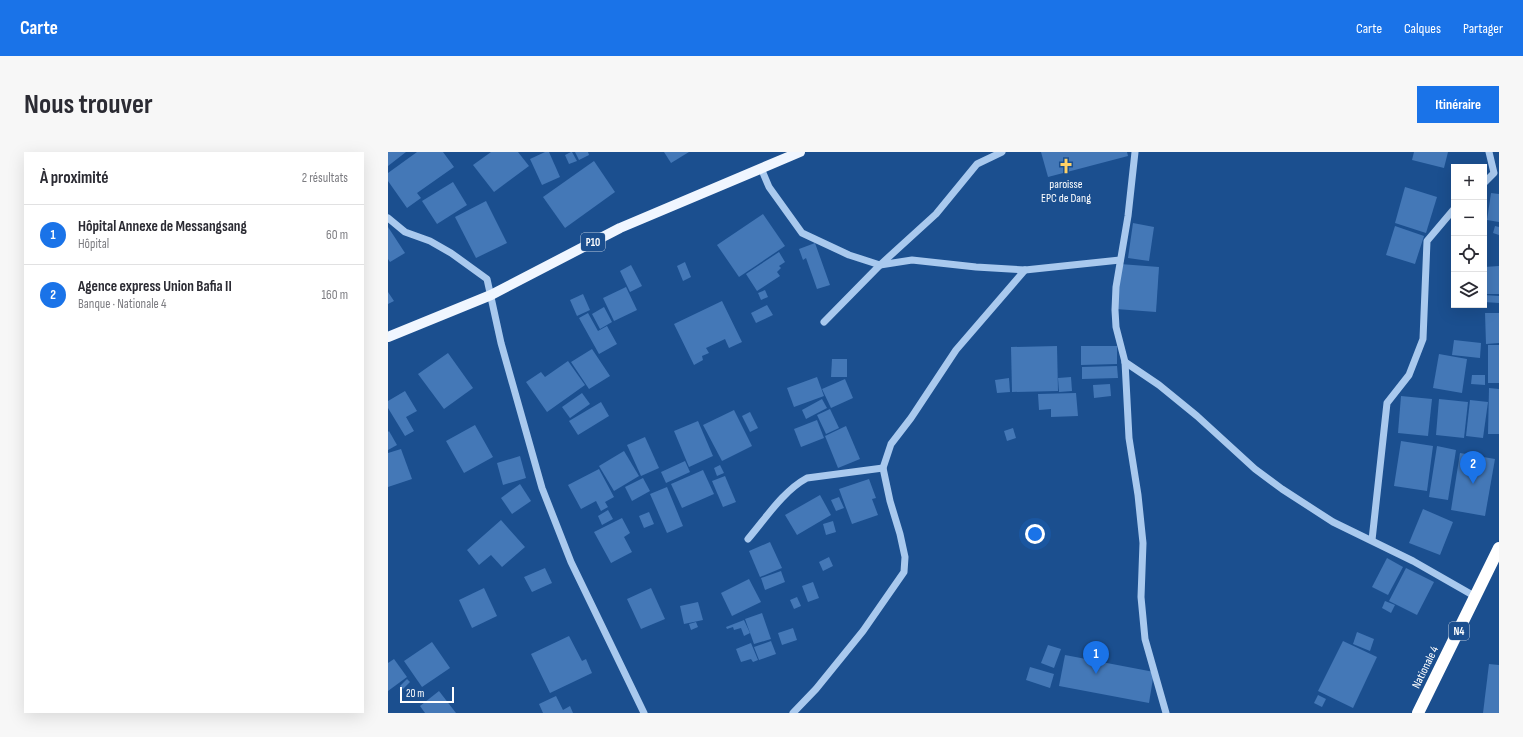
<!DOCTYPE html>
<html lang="fr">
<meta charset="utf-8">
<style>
:root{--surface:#fff;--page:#f7f7f7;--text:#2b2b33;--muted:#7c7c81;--line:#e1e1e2;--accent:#1a73e8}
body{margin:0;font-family:"Sofia Sans Condensed",sans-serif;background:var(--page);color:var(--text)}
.controls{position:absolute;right:12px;top:12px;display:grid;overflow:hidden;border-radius:0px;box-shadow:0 4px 16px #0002}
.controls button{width:36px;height:36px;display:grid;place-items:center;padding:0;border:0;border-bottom:1px solid var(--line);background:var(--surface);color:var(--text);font:20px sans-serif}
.scale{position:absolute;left:12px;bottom:10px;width:54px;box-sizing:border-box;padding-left:4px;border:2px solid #fff;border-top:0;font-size:11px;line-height:14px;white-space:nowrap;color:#fff;-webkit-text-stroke:3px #1b4f8f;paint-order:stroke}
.you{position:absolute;left:647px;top:382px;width:14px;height:14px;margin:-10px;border:3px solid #fff;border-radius:50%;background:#1a73e8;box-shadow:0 0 0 6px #1a73e833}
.badge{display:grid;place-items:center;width:26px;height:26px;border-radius:50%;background:var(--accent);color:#fff;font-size:13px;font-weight:700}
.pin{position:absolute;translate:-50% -33px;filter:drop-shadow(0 1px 2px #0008)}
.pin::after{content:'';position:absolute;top:21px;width:14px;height:12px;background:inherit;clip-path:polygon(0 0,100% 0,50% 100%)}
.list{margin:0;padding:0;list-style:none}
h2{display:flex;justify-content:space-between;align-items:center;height:52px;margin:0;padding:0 16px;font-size:17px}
h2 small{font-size:13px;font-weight:400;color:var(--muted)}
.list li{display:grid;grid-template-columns:26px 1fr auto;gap:12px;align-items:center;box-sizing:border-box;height:60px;padding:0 16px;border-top:1px solid var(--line)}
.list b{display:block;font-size:15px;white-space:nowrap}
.list p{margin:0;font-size:13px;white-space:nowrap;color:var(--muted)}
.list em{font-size:13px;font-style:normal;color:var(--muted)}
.icon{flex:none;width:22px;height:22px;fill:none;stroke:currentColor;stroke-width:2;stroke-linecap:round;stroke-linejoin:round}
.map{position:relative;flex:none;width:1111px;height:561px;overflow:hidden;border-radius:0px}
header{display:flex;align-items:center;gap:24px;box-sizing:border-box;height:56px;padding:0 20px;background:var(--accent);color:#fff}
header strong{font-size:19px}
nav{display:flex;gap:22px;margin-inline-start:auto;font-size:14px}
.intro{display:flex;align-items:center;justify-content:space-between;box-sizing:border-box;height:96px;padding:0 24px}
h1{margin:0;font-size:28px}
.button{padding:10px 18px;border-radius:0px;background:var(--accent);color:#fff;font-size:14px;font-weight:700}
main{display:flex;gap:24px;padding:0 24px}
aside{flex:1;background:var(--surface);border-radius:0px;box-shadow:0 4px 16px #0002}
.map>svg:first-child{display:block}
.building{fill:#4478b7}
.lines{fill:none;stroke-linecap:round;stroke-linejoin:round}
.minor{stroke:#a9c9ee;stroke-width:7}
.major{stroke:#f0f6ff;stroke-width:10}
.highway{stroke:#fff;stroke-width:12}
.labels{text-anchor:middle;stroke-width:3;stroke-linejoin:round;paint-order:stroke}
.shield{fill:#1b4f8f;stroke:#bbcadd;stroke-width:1}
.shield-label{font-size:11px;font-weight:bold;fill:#fff}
.poi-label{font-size:12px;fill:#fff;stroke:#1b4f8f}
.street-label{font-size:12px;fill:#fff;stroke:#1b4f8f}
</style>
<header>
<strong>Carte</strong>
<nav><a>Carte</a><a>Calques</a><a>Partager</a></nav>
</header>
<div class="intro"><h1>Nous trouver</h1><a class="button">Itinéraire</a></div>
<main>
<aside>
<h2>À proximité<small>2 résultats</small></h2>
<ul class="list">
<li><span class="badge">1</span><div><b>Hôpital Annexe de Messangsang</b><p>Hôpital</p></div><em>60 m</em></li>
<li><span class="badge">2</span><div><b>Agence express Union Bafia II</b><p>Banque · Nationale 4</p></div><em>160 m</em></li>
</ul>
</aside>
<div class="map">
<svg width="1111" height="561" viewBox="0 0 1111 561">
<rect width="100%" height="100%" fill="#1b4f8f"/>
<g class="building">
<path d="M0,0H18L0,14Z"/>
<path d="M29,0H55L66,15L29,41L33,46L19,56L0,29V21Z"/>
<path d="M103,0H130L141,14L106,40L85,13Z"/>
<path d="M157,0H161L172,25L154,33L142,7Z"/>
<path d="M183,0H184L189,9L181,12L177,3Z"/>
<path d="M187,0H200L201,3L191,8Z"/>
<path d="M276,0H301L283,11Z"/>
<path d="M653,0H739L740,4L660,25Z"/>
<path d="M1026,0H1060L1056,16L1024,8Z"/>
<path d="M206,9L227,40L177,76L155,45Z"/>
<path d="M65,30L79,53L49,72L34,49Z"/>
<path d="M1017,35L1049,45L1038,81L1007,71Z"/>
<path d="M1103,41L1111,42V70L1099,68Z"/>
<path d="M98,49L119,91L88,106L67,65Z"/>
<path d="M375,62L397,94L351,125L329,93Z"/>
<path d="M745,71L766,75L761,109L740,106Z"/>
<path d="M1007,74L1036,84L1027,112L998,103Z"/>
<path d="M1107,74L1111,75V83L1105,81Z"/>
<path d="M0,75L17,101L2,110L0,107Z"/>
<path d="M427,91L442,133L429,137L418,106L415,108L411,97Z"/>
<path d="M391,100L397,110L391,114L393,116L389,120L392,124L369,139L358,122Z"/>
<path d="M297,110L303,125L295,129L289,114Z"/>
<path d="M732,112L771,115L768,160L728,157Z"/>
<path d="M243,113L254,134L242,140L232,119Z"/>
<path d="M1111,114V142H1096V115Z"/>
<path d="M238,135L249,158L226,169L215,146Z"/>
<path d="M377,138L380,145L373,148L370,141Z"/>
<path d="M0,140L6,149L0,152Z"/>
<path d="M195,142L202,158L189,164L182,148Z"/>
<path d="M1096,143L1111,144V151L1096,150Z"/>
<path d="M334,149L354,190L341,196L337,187L318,196L321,201L314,204L315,208L306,213L286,172Z"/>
<path d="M379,153L385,163L368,171L363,161Z"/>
<path d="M216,155L224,170L212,177L204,162Z"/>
<path d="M200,161L210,179L219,174L229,192L211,202L191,166Z"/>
<path d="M1097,161H1111V191L1098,192Z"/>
<path d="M1066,188L1093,191L1092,206L1064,203Z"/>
<rect x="1100" y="193" width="11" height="38"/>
<path d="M669,194L670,239L624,240L623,195Z"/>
<path d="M693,194H729V212L693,213Z"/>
<path d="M204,197L222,224L201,237L183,210Z"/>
<path d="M60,201L85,236L56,257L30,222Z"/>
<path d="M1051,202L1079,207L1074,241L1045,236Z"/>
<path d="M444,207H459V225H443Z"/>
<path d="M180,209L197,233L159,260L138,230L153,220L157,225Z"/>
<path d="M729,214L730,226L694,227V215Z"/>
<path d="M1084,223H1097V233L1083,232Z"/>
<path d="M429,225L436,244L406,255L399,236Z"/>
<path d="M683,225L684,239L671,240L670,226Z"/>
<path d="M621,226L622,240L609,241L607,228Z"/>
<path d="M457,227L465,246L443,256L434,237Z"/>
<path d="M722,232L723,244L706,246L705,233Z"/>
<path d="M1101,236L1111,237V282H1100Z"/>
<path d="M17,239L29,259L18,265L26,279L17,284L0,256V249Z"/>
<path d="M194,241L202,252L182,266L174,255Z"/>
<path d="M688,241L690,264L663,265V257L651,258L650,242Z"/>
<path d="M1013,244L1044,247L1040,284L1010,281Z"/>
<path d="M434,247L439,256L418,267L414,258Z"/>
<path d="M1051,247L1080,250L1076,286L1048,283Z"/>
<path d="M1082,248L1100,250L1095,286L1078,284Z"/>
<path d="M213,250L221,264L190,283L181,269Z"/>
<path d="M442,257L451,276L438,282L429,263Z"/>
<path d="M346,258L364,294L334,309L315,273Z"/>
<path d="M362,260L370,276L362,280L354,264Z"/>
<path d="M429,268L436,286L413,295L406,277Z"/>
<path d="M310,269L325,304L301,315L286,279Z"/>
<path d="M87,273L105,305L76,321L58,289Z"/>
<path d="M458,274L472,307L450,316L437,284Z"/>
<path d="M625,276L628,286L619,289L616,279Z"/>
<path d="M1,279L9,293L0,298V280Z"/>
<path d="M257,285L271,316L253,324L239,293Z"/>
<path d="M1013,289L1045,294L1039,339L1006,334Z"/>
<path d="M1049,294L1068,298L1060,348L1041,345Z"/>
<path d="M13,297L24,327L0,335V301Z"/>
<path d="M236,299L251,324L226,339L211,314Z"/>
<path d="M1072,301L1107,307L1097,364L1063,358Z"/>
<path d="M132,304L138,326L115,333L109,311Z"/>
<path d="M297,309L302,320L278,331L273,320Z"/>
<path d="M332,313L336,321L329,324L326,316Z"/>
<path d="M211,317L226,345L217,350L220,355L213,359L208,349L193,357L180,333Z"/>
<path d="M315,318L326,342L294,356L283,332Z"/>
<path d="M337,324L348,350L335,355L324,329Z"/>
<path d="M255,326L262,339L244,349L237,335Z"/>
<path d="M481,327L488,346L484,347L490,363L464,372L451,337Z"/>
<path d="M132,332L143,349L124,362L113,346Z"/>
<path d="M279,335L295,374L279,381L262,342Z"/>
<path d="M432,343L443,363L409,383L397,363Z"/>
<path d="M451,345L456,356L448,359L443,348Z"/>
<path d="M1035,357L1065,370L1052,403L1021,391Z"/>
<path d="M220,358L225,367L214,373L210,364Z"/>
<path d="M261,360L266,372L256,376L251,364Z"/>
<path d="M234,366L242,381L236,385L244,400L223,411L206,380Z"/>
<path d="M113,368L137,395L114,415L103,403L91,413L79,398Z"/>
<path d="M445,369L448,380L438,383L435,372Z"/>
<path d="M382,390L394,416L372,425L361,399Z"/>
<path d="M441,405L445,414L435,419L431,410Z"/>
<path d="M999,406L1015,415L1000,443L984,435Z"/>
<path d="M157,416L164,431L144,440L136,425Z"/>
<path d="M1018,416L1046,430L1029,463L1001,449Z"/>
<path d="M393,419L397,430L377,438L373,426Z"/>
<path d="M361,427L373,450L344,464L333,441Z"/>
<path d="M425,430L431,446L420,450L414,434Z"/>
<path d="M96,436L109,464L84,476L71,448Z"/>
<path d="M263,436L277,467L253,477L239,447Z"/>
<path d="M409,445L413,454L406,457L402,448Z"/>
<path d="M997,449L1007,453L1003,461L994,456Z"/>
<path d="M310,450L315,468L296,472L292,454Z"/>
<path d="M374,461L383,487L366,492L357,467Z"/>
<path d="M356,468L362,481L356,484L353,476L346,478L345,475L339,477L338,475Z"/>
<path d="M308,470L310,475L303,478L301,472Z"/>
<path d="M405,476L409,488L394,493L390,481Z"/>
<path d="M969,480L986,487L982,499L965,492Z"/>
<path d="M181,484L194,509L198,507L204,521L162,541L143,502Z"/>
<path d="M383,489L388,502L371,508L366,495Z"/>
<path d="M955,489L989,505L965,556L930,539Z"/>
<path d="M44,490L62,516L34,535L16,509Z"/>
<path d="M363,491L370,508L365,510L363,507L353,510L348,497Z"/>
<path d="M660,493L673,497L666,516L653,511Z"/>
<path d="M677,503L766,520L761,551L671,534Z"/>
<path d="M6,507L19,525L0,539V511Z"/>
<path d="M1101,512L1111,513V561H1095Z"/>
<path d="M642,515L666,522L662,536L638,528Z"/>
<path d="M19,527L22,530L15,537L12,534Z"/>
<path d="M51,539L68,561H37L32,554Z"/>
<path d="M930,543L938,547L934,555L926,551Z"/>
<path d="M168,544L175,558L182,554L185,561H155L151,552Z"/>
</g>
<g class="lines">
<g class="minor">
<path d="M747,0L740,64L728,135L727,158L728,175L737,210L741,286L750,343L755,391L753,445L757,487L778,561"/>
<path d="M373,16L381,35L414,81L461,103L492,113L524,108L588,115L637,118L732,108"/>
<path d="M1096,31L1106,21L1101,0"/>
<path d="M0,66L17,80L42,89L63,101L99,127L113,191L154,336L183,410L256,561"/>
<path d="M436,170L492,113L548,62L589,12L614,0"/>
<path d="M737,210L771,233L809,264L867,317L894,337L945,370L1025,409L1088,445"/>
<path d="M360,387C378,366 395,339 419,326L495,316"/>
<path d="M984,388L999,251L1021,223L1035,187L1039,89L1066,57"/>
<path d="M405,561L428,537L475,479L516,420L517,405L512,382L502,349L495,316L503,292L523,266L568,198L637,118"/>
</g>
<path class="major" d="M0,185L103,143L232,76L412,0"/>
<path class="highway" d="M1030,561L1111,396"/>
</g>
<defs>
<symbol id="church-bare" viewBox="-9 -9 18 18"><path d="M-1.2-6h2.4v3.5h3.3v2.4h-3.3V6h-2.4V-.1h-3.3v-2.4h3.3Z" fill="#ffd166" stroke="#1b4f8f" stroke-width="2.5" paint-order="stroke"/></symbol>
</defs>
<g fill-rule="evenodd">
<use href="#church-bare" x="667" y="3" width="22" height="22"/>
</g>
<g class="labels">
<g class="shield">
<rect x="193" y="81" width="24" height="18" rx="3"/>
<rect x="1061" y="470" width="20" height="18" rx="3"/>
</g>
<g class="shield-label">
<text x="205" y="94">P10</text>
<text x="1071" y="483">N4</text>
</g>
<g class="poi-label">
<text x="678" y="36">paroisse<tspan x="678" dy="14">EPC de Dang</tspan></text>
</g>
<g class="street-label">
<text transform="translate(1037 515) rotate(-64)" y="4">Nationale 4</text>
</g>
</g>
</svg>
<div class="controls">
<button>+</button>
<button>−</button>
<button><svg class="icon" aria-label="locate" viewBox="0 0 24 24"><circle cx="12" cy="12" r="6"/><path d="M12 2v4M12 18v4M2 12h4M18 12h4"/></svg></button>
<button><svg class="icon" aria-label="layers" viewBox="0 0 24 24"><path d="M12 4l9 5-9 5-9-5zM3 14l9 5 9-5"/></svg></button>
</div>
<div class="scale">20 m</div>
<div class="you"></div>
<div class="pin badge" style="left:708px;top:522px">1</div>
<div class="pin badge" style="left:1085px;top:332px">2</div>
</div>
</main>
